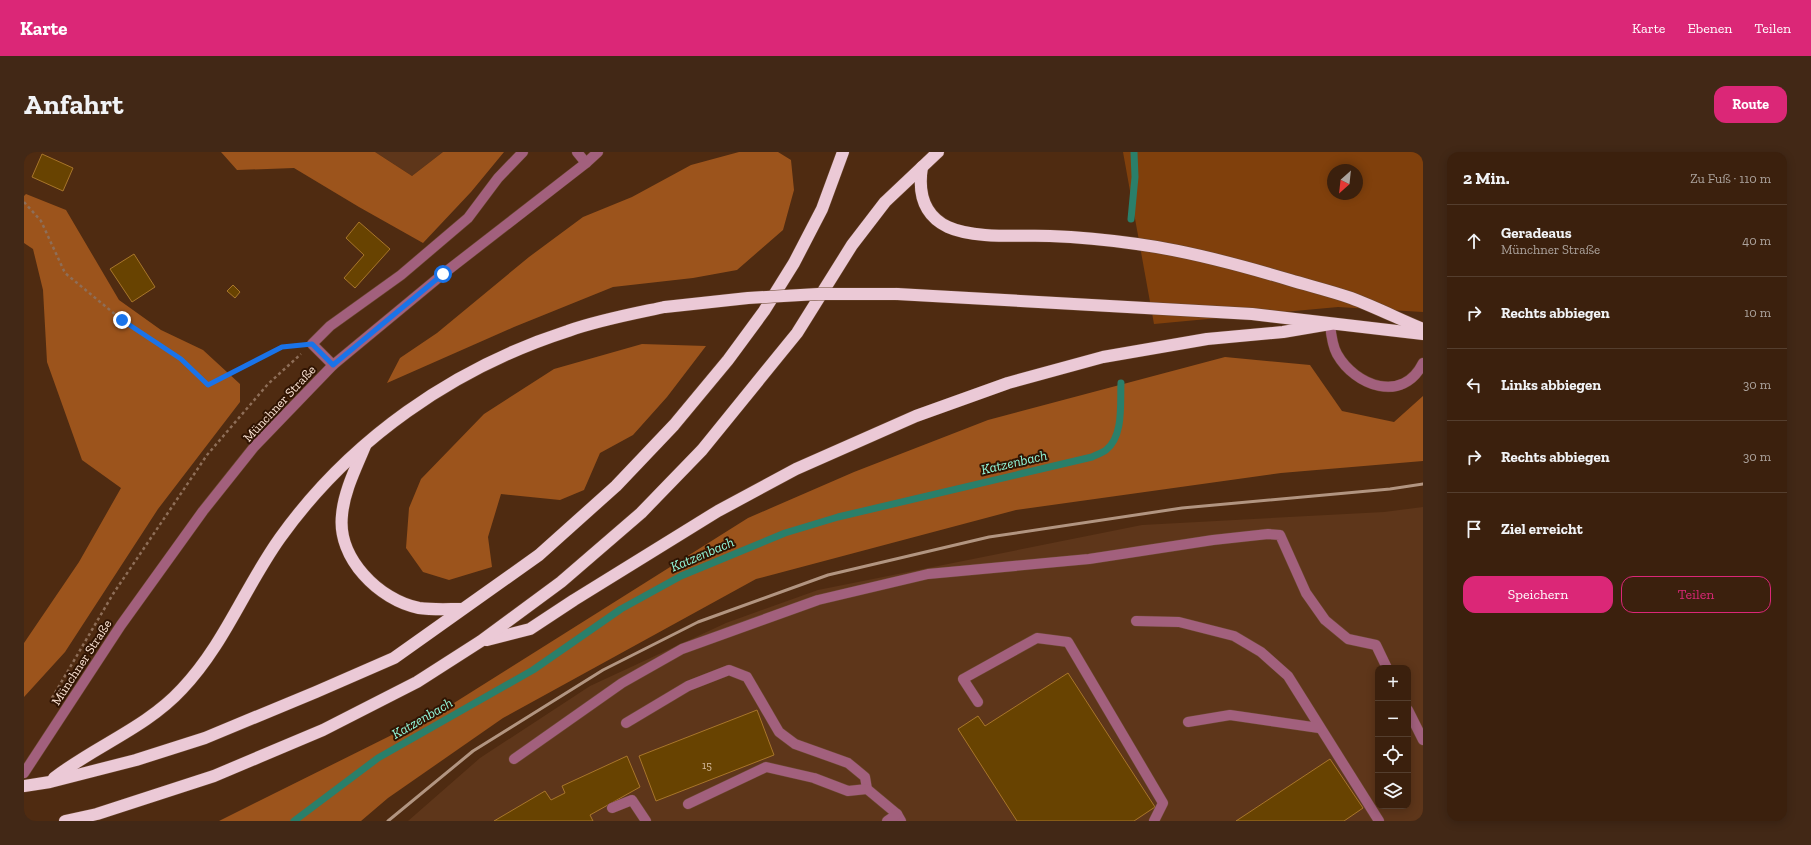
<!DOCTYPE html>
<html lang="de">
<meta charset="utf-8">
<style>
:root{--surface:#3b200d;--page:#422816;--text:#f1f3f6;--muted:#aca39d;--line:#543e2e;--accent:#db2777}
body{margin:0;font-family:"Zilla Slab",serif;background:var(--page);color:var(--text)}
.controls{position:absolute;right:12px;bottom:12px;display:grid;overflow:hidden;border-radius:8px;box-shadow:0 2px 10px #0003}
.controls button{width:36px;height:36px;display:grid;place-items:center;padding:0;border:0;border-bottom:1px solid var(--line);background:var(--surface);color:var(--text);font:20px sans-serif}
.compass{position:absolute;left:1303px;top:12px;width:36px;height:36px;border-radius:50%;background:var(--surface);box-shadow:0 2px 10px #0003;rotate:207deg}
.stop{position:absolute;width:12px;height:12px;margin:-9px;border:3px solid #1a73e8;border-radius:50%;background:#fff}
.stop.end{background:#1a73e8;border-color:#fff;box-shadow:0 1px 4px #0008}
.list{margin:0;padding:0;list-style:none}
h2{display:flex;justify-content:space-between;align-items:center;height:52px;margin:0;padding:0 16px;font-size:17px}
h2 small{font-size:13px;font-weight:400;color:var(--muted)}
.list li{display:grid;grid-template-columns:26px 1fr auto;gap:12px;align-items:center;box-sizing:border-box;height:72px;padding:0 16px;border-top:1px solid var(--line)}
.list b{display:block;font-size:15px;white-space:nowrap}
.list p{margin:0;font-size:13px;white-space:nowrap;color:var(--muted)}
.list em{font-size:13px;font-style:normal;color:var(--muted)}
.actions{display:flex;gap:8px;padding:12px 16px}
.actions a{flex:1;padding:9px 0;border:1px solid var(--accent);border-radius:12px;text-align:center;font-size:14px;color:var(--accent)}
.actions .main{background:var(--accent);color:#fff}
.icon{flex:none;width:22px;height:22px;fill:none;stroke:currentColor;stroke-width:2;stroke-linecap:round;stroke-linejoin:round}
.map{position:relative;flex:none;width:1399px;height:669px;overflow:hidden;border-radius:12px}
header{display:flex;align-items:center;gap:24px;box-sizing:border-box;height:56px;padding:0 20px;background:var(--accent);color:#fff}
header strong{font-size:19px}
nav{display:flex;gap:22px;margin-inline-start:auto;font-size:14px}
.intro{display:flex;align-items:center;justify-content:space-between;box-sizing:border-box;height:96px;padding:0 24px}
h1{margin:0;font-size:28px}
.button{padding:10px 18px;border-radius:12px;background:var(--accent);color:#fff;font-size:14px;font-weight:700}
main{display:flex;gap:24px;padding:0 24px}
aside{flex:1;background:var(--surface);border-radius:12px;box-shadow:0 2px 10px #0003}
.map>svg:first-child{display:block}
.built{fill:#5e361a;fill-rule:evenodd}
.green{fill:#80400c;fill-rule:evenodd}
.forest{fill:#9c541c}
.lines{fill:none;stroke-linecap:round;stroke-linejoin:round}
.stream{stroke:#2a7f6a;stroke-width:7}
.building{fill:#684301;stroke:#a8762b}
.minor-casing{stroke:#6b4830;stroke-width:11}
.highway-casing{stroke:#6b4830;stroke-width:13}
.path{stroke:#8e6e58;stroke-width:2.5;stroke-dasharray:3 3;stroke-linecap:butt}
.minor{stroke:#a2607d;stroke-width:10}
.highway{stroke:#ebc9d6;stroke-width:12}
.rail{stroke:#b29581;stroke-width:3}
.highway-bridge-casing{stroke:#6b4830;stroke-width:13;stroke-linecap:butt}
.highway-bridge{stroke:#ebc9d6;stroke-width:12}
.route{stroke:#1a73e8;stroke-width:5}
.labels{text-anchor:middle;stroke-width:4;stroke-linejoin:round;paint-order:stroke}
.number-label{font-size:11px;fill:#d6bb9f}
.street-label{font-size:13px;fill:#fbe3d4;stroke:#301402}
.water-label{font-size:14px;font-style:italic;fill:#93fadc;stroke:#301402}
</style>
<header>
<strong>Karte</strong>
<nav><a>Karte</a><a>Ebenen</a><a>Teilen</a></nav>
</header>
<div class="intro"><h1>Anfahrt</h1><a class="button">Route</a></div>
<main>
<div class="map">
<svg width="1399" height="669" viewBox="0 0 1399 669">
<rect width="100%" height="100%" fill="#4f2b11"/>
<g class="built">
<path d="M351,0H419L388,24Z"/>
<path d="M1399,355V669H384L456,606L566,534L702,471L794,438L1118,373L1360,360ZM1354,516H1384V654H1354Z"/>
</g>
<path class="green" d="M1099,0H1399V160L1314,155L1130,172ZM1309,18H1333V42H1309Z"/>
<g class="forest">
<path d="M197,0H351L388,24L419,0H480L447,40L399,91L335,55L270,16L213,18Z"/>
<path d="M715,0H754L767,8L770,38L759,78L713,118L669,126L589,135L490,175L363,231L376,206L413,181L505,105L559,65L608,45L667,13Z"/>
<path d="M2,42L42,58L95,148L137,178L179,198L216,232V250L134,357L41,500L0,545V491L55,410L97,336L58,308L23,210L19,138L9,97L0,91V44Z"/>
<path d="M618,192L682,194L643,245L609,283L576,301L560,338L536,348L477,342L464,385L468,415L425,428L399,420L382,396L385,356L397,327L460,262L530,217Z"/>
<path d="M1201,205L1286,213L1318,259L1370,270L1399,244V309L1257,321L992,358L732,427L479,566L364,646L337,669H195L422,556L724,366L830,320L964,268Z"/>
</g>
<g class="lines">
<g class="stream">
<path d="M1107,67L1111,25L1110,0"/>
<path d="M270,669L354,606L509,518L597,457L657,424L761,381L814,365L1068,305C1072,303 1078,301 1082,298C1100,284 1096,251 1097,231"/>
</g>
</g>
<g class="building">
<path d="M18,2L49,16L39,39L8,25Z"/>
<path d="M335,70L366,97L331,136L320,126L340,103L322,86Z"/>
<path d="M110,102L131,135L108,150L86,117Z"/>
<path d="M209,133L216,140L211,146L203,139Z"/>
<path d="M1044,521L1131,655L1110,669H993L934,577L954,564L961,574Z"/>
<path d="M733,558L750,603L632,649L615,604Z"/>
<path d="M603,604L616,635L566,663L569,669H470L521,639L527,648L541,641L538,634Z"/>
<path d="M1306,607L1339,656L1320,669H1212Z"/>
</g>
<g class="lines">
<defs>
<g id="minor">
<path d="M553,0L562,11"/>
<path d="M1306,172C1307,182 1308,193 1313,202C1331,234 1379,252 1399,211"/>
<path d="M309,213L288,192L306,174L377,123L444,66L474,26L499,0"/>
<path d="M1112,469L1155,470L1210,484L1237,500L1264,524L1355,669"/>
<path d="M954,550L939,527L1013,486L1044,490L1139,651L1130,669"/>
<path d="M1384,558L1399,588"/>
<path d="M1164,570L1206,563L1295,576"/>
<path d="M602,571L664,534L705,518L723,525L755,580L771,592L824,611L841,625L843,637L873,662L877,669"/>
<path d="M490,607L598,531L658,497L794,448L904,422L1065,407L1189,388L1244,382L1256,383L1282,441L1301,468L1324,487L1352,493L1363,516"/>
<path d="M0,621L97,473L179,359L230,295L309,213L419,122L562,11L574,0"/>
<path d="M664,652L742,615L790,626L824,639L843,637"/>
<path d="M588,656L608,648L622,669"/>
<path d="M863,669L873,662"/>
</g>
<g id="highway">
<path d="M898,15C894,40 899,63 924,75C950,87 997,83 1026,84C1055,85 1085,88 1113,92C1165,99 1216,113 1266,128C1286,134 1307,139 1327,146C1351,155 1375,167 1399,177"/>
<path d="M873,142L1228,162L1399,182"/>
<path d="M341,294C332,316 320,339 318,363C313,406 355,448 395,456C409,458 424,457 438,457"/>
<path d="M463,488L506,477L550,448L694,359L772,317L892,264L984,231L1079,205L1183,187L1259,180L1306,172"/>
<path d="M30,626C71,594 122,576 158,537C200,493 221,435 256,386C326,288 429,216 544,179C575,168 608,162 641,155"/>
<path d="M0,634L26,630L112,608L181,586L292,540L370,506L515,403L592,334L650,273L704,208L740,159L770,111L798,57L819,0"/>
<path d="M41,669L73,662L190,624L299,578L393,530L457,489L537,430L617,361L678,298L773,181L828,93L861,50L914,0"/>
</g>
</defs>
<use href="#minor" class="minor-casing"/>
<use href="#highway" class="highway-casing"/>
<g class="path">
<path d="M0,50L17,69L41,121L98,168L157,207L184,233L258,195L272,193"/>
<path d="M28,546L89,442L183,303L244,232L277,202"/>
</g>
<use href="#minor" class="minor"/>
<use href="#highway" class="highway"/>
<path class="rail" d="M364,669L449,599L579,518L674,470L804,423L965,385L1158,356L1366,337L1399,332"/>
<defs>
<path id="highway-bridge" d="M641,155L724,146L794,142H873"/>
</defs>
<use href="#highway-bridge" class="highway-bridge-casing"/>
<use href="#highway-bridge" class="highway-bridge"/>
</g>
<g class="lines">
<path class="route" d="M98,168L157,207L184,233L258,195L288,192L309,213L419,122"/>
</g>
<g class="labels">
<g class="number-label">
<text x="683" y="617">15</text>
</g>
<g class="street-label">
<text transform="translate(255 251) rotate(-47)" y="5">Münchner Straße</text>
<text transform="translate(57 510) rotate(-57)" y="5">Münchner Straße</text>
</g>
<g class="water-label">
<text transform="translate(990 310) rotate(-13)" y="5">Katzenbach</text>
<text transform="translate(678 402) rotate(-23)" y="5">Katzenbach</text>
<text transform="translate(398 566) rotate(-30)" y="5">Katzenbach</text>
</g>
</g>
</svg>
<div class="controls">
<button>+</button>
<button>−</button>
<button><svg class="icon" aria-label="locate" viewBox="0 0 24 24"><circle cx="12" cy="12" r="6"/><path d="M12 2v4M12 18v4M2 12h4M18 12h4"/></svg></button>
<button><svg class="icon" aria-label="layers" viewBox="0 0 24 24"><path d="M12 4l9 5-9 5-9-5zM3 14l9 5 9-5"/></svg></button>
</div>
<svg class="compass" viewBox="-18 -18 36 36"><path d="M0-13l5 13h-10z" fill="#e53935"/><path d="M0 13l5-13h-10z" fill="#aca39d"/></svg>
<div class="stop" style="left:419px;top:122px"></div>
<div class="stop end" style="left:98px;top:168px"></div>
</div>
<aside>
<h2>2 Min.<small>Zu Fuß · 110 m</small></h2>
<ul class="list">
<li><svg class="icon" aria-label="ahead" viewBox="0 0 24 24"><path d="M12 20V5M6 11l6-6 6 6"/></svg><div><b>Geradeaus</b><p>Münchner Straße</p></div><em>40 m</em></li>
<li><svg class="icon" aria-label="right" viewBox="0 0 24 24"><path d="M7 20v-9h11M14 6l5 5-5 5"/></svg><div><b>Rechts abbiegen</b></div><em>10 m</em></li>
<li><svg class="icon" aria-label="left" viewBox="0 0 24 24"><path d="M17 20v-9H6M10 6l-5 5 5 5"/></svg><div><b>Links abbiegen</b></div><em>30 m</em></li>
<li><svg class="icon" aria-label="right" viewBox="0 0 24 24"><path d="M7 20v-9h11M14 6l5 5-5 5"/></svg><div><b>Rechts abbiegen</b></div><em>30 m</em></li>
<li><svg class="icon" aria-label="arrive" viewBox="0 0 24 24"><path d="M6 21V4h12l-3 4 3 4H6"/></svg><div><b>Ziel erreicht</b></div></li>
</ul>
<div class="actions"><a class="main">Speichern</a><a>Teilen</a></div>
</aside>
</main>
